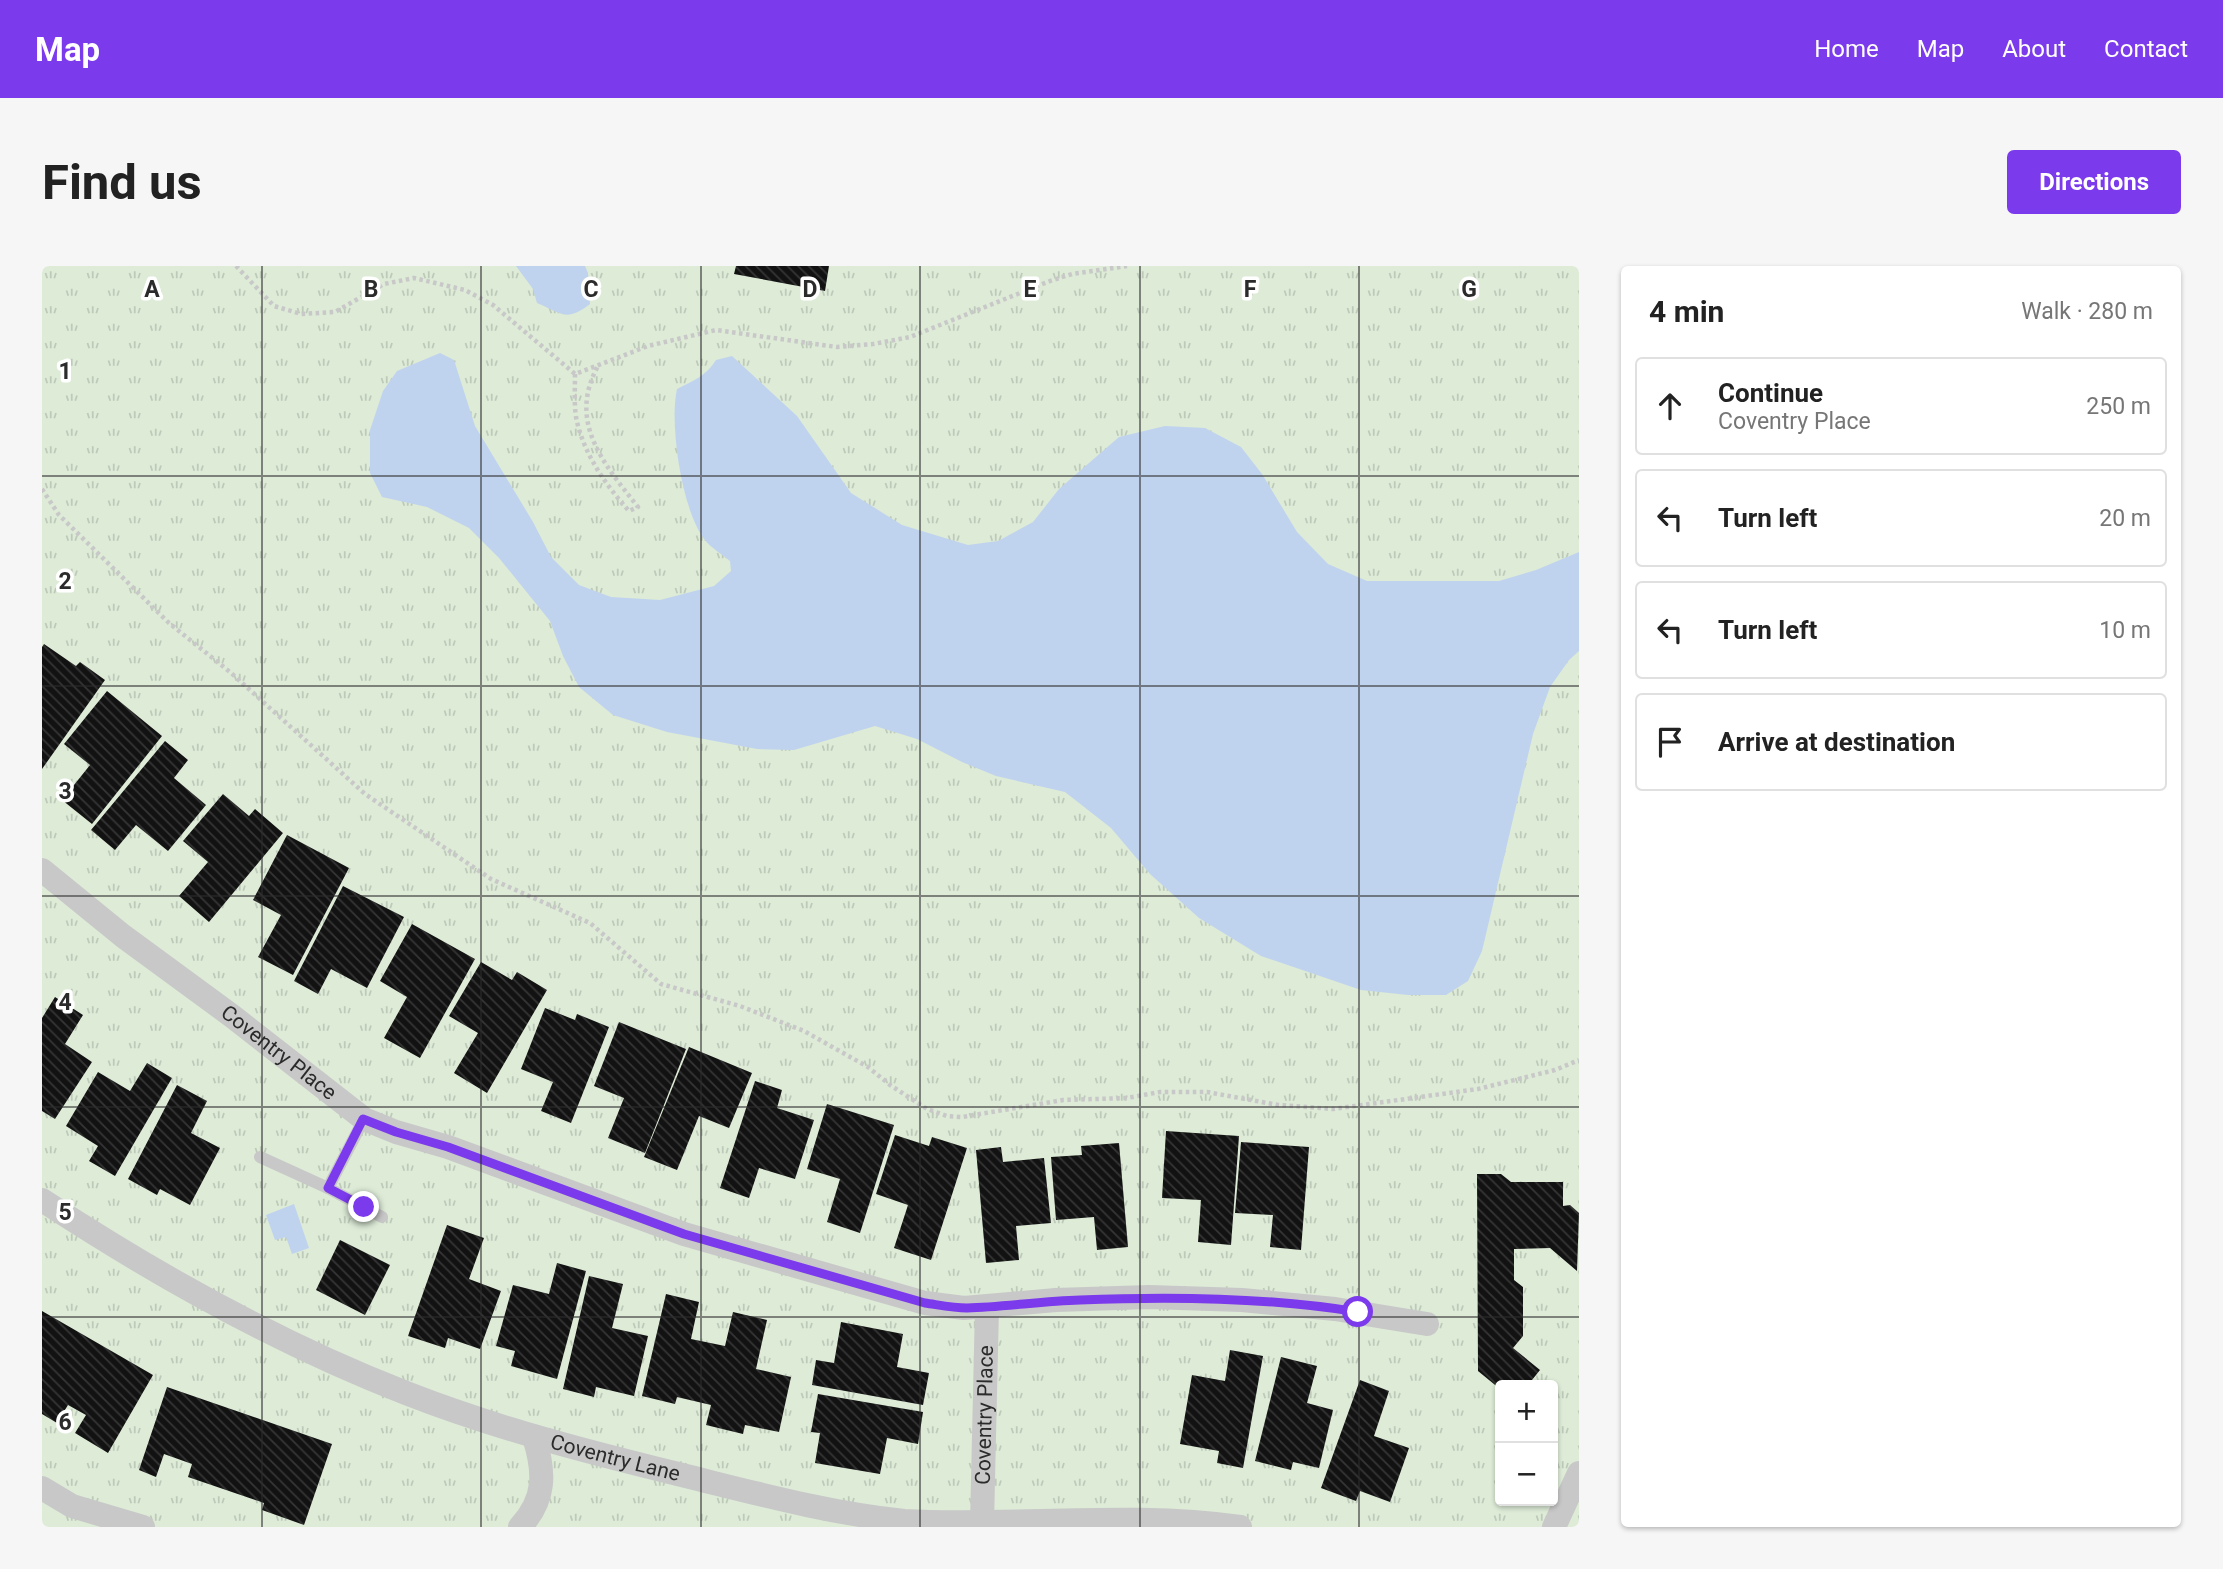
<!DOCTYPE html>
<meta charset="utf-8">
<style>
:root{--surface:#fff;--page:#f6f6f6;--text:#222;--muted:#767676;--line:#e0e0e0;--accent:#7c3aed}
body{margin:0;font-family:Roboto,sans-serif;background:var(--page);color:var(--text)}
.controls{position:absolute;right:21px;bottom:21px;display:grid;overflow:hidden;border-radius:7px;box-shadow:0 2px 5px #0004}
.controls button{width:63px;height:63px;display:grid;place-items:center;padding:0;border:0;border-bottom:2px solid var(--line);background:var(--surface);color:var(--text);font:35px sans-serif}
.stop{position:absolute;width:21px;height:21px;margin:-16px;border:5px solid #7c3aed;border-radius:50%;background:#fff}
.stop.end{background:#7c3aed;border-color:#fff;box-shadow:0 2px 7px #0008}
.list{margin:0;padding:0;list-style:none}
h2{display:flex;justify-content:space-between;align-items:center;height:91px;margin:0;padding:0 28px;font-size:30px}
h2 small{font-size:23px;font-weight:400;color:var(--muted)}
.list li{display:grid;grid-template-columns:46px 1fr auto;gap:21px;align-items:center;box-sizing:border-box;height:98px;margin:0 14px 14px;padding:0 14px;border:2px solid var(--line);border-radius:7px}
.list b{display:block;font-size:26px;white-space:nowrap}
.list p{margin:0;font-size:23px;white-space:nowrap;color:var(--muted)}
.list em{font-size:23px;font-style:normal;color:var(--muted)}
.icon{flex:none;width:38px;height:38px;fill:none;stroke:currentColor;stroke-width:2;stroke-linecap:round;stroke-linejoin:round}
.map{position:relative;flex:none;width:1537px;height:1261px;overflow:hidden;border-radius:7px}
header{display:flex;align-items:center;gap:42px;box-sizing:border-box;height:98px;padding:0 35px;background:var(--accent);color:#fff}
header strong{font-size:33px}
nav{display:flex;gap:38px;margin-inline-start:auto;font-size:24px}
.intro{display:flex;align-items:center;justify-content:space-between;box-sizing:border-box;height:168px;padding:0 42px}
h1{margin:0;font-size:49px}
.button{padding:18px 32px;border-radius:7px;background:var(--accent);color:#fff;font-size:24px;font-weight:700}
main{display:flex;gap:42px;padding:0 42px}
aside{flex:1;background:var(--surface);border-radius:7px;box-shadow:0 2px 5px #0004}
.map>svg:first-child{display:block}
.grass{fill:url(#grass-tufts);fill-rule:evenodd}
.water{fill:#c0d3ee}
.building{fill:url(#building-back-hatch)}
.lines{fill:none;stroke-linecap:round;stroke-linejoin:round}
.path{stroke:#c8c8c8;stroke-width:4.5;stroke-dasharray:3.5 3.5;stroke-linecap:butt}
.service{stroke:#c8c8c8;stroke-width:12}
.minor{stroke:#c8c8c8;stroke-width:24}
.route{stroke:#7c3aed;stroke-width:9}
.grid{fill:none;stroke:#2b2b2b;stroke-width:2;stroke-opacity:0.55}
.labels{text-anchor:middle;stroke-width:7;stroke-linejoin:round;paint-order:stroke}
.street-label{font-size:21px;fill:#2b2b2b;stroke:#fff}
.grid-label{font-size:23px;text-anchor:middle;font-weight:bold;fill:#2b2b2b;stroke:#fff;stroke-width:7;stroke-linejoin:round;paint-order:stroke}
</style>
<header>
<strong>Map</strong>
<nav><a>Home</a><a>Map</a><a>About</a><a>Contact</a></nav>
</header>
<div class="intro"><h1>Find us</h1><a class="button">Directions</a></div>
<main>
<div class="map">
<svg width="1537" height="1261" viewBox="0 0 1537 1261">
<defs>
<pattern id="grass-tufts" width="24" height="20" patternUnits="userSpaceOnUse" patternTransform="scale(1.75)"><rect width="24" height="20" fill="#ddebd7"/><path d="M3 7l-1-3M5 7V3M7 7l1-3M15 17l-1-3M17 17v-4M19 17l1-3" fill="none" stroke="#becab9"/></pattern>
<pattern id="building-back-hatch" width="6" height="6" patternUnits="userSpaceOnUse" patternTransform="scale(1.75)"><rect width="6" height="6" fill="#121212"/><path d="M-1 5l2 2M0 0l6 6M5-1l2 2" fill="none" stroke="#353535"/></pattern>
</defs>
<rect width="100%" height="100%" fill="#fff"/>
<path class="grass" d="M0,0H1537V1261H0ZM1458,1119H1511V1235H1458Z"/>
<g class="water">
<path d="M474,0H543L546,7L548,38C524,56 521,48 495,37L491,23Z"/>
<path d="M398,87L412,94L433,160L491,256L509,291L537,319L569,331L618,334L672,320L689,305L688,295C680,288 669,282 663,274C640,246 627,158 635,123C651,115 664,110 674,94L690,90L755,150L809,227L860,259L926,279L956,275L991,256L1017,223L1077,171L1123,160L1163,162L1199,181L1220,208L1255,266L1286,298L1325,315H1457L1494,304L1537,286V385L1527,394L1508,421L1491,468L1440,685L1426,715L1404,729H1366L1319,724L1219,690L1157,652L1108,608L1069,562L1023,526L954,510L920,496L875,473L833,460L752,484L715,483L625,466L571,449L537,421L521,390L508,355L457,292L427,262L385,241L340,231L328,207V164L341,125L355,105Z"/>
<path d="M252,938L267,982L250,988L244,971L233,974L224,949Z"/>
</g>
<g class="building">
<path d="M694,0H787L783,25L692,8Z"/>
<path d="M2,378L34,400L38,396L63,414L0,503V381Z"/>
<path d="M65,425L120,470L50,558L20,534L48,499L22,478Z"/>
<path d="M123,475L146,494L132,512L164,539L126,585L94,559L73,584L49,564Z"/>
<path d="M181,528L207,550L213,543L241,567L167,656L137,630L166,596L141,575Z"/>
<path d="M245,569L307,602L251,709L216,691L239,649L211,634Z"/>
<path d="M301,620L362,651L325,722L289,703L276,728L252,715Z"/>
<path d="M370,658L433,693L378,792L342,772L365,731L338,715Z"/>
<path d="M439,696L470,714L475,706L505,724L445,827L412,807L436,767L407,750Z"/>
<path d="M13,731L41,749L23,778L50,796L13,853L0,845V752Z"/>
<path d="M503,742L533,754L535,748L567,761L529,857L499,845L511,816L479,803Z"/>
<path d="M577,756L644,783L603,887L566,872L582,832L552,820Z"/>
<path d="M647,781L710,807L687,862L657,850L635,904L602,891Z"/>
<path d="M105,797L130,812L73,910L47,895L56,880L24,860L56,806L88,825Z"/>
<path d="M713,815L740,824L735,842L772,854L753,913L717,902L707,932L678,922Z"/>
<path d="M135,819L165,835L149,867L178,882L148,939L118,923L115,929L86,913Z"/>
<path d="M785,838L852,859L818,967L785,956L798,913L765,903Z"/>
<path d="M1124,865L1197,870L1189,979L1156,976L1159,934L1120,932Z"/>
<path d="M853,869L887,880L890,871L925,882L889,994L852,982L866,939L834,928Z"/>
<path d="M1199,876L1267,881L1259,984L1228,981L1231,949L1193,947Z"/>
<path d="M1077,877L1086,981L1055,984L1052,951L1014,954L1009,891L1040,889L1039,880Z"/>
<path d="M959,881L961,896L1002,892L1009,957L974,960L977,994L944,997L934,884Z"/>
<path d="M1435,908H1459L1469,916H1521V940L1528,939L1537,947L1535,1005L1508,982L1472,983V1014L1481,1021V1070L1471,1082L1498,1104L1486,1119H1458V1123L1436,1105Z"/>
<path d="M405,959L442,972L427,1013L459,1025L438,1083L406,1072L403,1082L366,1070Z"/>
<path d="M298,974L348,999L323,1049L274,1024Z"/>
<path d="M515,997L544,1005L515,1113L469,1100L473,1085L454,1080L471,1019L507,1028Z"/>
<path d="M547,1010L581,1018L570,1062L606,1070L592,1130L554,1121L552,1131L521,1123Z"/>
<path d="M624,1028L657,1036L649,1073L683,1080L691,1046L725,1054L714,1103L749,1111L737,1166L703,1159L701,1168L664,1159L669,1139L635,1131L633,1138L600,1130Z"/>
<path d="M0,1045L111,1109L66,1187L33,1167L44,1149L26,1139L15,1157L0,1148Z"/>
<path d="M799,1056L861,1068L855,1101L887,1107L881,1139L770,1119L774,1094L792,1097Z"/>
<path d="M1188,1084L1221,1090L1201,1202L1175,1197L1177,1185L1138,1178L1150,1109L1183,1115Z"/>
<path d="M1239,1091L1275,1100L1265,1137L1291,1144L1277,1202L1251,1196L1249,1204L1213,1195Z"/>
<path d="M1318,1114L1347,1125L1332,1170L1367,1182L1348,1236L1318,1225L1314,1235L1279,1222Z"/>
<path d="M125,1121L290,1178L262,1259L220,1244L222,1237L146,1211L150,1198L122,1188L114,1211L97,1204Z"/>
<path d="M776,1128L881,1146L876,1178L845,1172L838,1208L773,1197L778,1167L769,1166Z"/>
</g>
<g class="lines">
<g class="path">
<path d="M194,0L232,40L259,48L293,46L342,18L372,12L423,24L451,39L533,108L606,80L674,64L795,81L831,78L868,71L1008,15L1030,8L1085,0"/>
<path d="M533,108C533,122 532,138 534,151C541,187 563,218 587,245L596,241C562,198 525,156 556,100"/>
<path d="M0,223L17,249L127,357L188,406L323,528L449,613L548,657L619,718L698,740L762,765L826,801L848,819L885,843L905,850L920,851L1021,834L1085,832L1118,826H1165L1236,839L1291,843L1436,823L1513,804L1537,794"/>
</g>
<g class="service">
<path d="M322,853L286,922L340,951"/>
<path d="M218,891L286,922"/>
</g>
<g class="minor">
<path id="s1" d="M0,604L81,670L190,750L322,853L354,866L406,881L642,968L883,1037L922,1042L1014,1034L1107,1031L1200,1034L1293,1043L1385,1058"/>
<path id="s2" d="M0,934C116,1010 235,1077 364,1127C456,1163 550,1187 644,1210C717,1228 787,1247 862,1255C974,1261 1087,1245 1198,1261"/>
<path d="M0,1222L30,1240L101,1261"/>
<path id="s3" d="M940,1257L945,1041"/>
<path d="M478,1261C504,1233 503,1206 492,1171"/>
<path d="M1512,1261L1537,1207"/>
</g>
</g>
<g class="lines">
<path class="route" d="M322,941L286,922L321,853L354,866L406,881L642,968L883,1037C897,1039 911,1042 925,1042C963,1041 1000,1035 1038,1034C1131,1030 1224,1031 1316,1046"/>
</g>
<path class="grid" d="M220,0V1261M439,0V1261M659,0V1261M878,0V1261M1098,0V1261M1317,0V1261M0,210H1537M0,420H1537M0,630H1537M0,841H1537M0,1051H1537"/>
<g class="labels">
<g class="street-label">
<text dy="7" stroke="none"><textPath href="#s1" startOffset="299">Coventry Place</textPath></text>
<text dy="7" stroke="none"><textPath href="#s3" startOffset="108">Coventry Place</textPath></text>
<text dy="7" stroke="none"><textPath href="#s2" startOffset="632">Coventry Lane</textPath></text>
</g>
</g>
<g class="grid-label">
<text x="110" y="31">A</text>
<text x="329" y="31">B</text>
<text x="549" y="31">C</text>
<text x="768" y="31">D</text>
<text x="988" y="31">E</text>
<text x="1208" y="31">F</text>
<text x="1427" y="31">G</text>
<text x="23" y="113">1</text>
<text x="23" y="323">2</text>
<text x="23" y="533">3</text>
<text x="23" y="744">4</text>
<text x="23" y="954">5</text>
<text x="23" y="1164">6</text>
</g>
</svg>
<div class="controls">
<button>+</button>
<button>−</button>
</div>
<div class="stop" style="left:1316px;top:1046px"></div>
<div class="stop end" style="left:322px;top:941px"></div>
</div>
<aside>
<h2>4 min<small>Walk · 280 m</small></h2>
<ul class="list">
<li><svg class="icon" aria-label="ahead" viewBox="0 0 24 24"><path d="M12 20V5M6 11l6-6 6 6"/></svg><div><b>Continue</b><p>Coventry Place</p></div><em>250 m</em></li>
<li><svg class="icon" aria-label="left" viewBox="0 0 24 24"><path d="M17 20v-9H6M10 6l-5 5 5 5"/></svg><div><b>Turn left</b></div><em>20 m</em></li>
<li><svg class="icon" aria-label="left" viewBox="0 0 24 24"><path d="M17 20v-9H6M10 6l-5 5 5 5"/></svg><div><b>Turn left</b></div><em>10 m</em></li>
<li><svg class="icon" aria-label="arrive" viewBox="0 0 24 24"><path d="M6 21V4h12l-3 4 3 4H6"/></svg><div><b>Arrive at destination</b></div></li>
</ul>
</aside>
</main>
